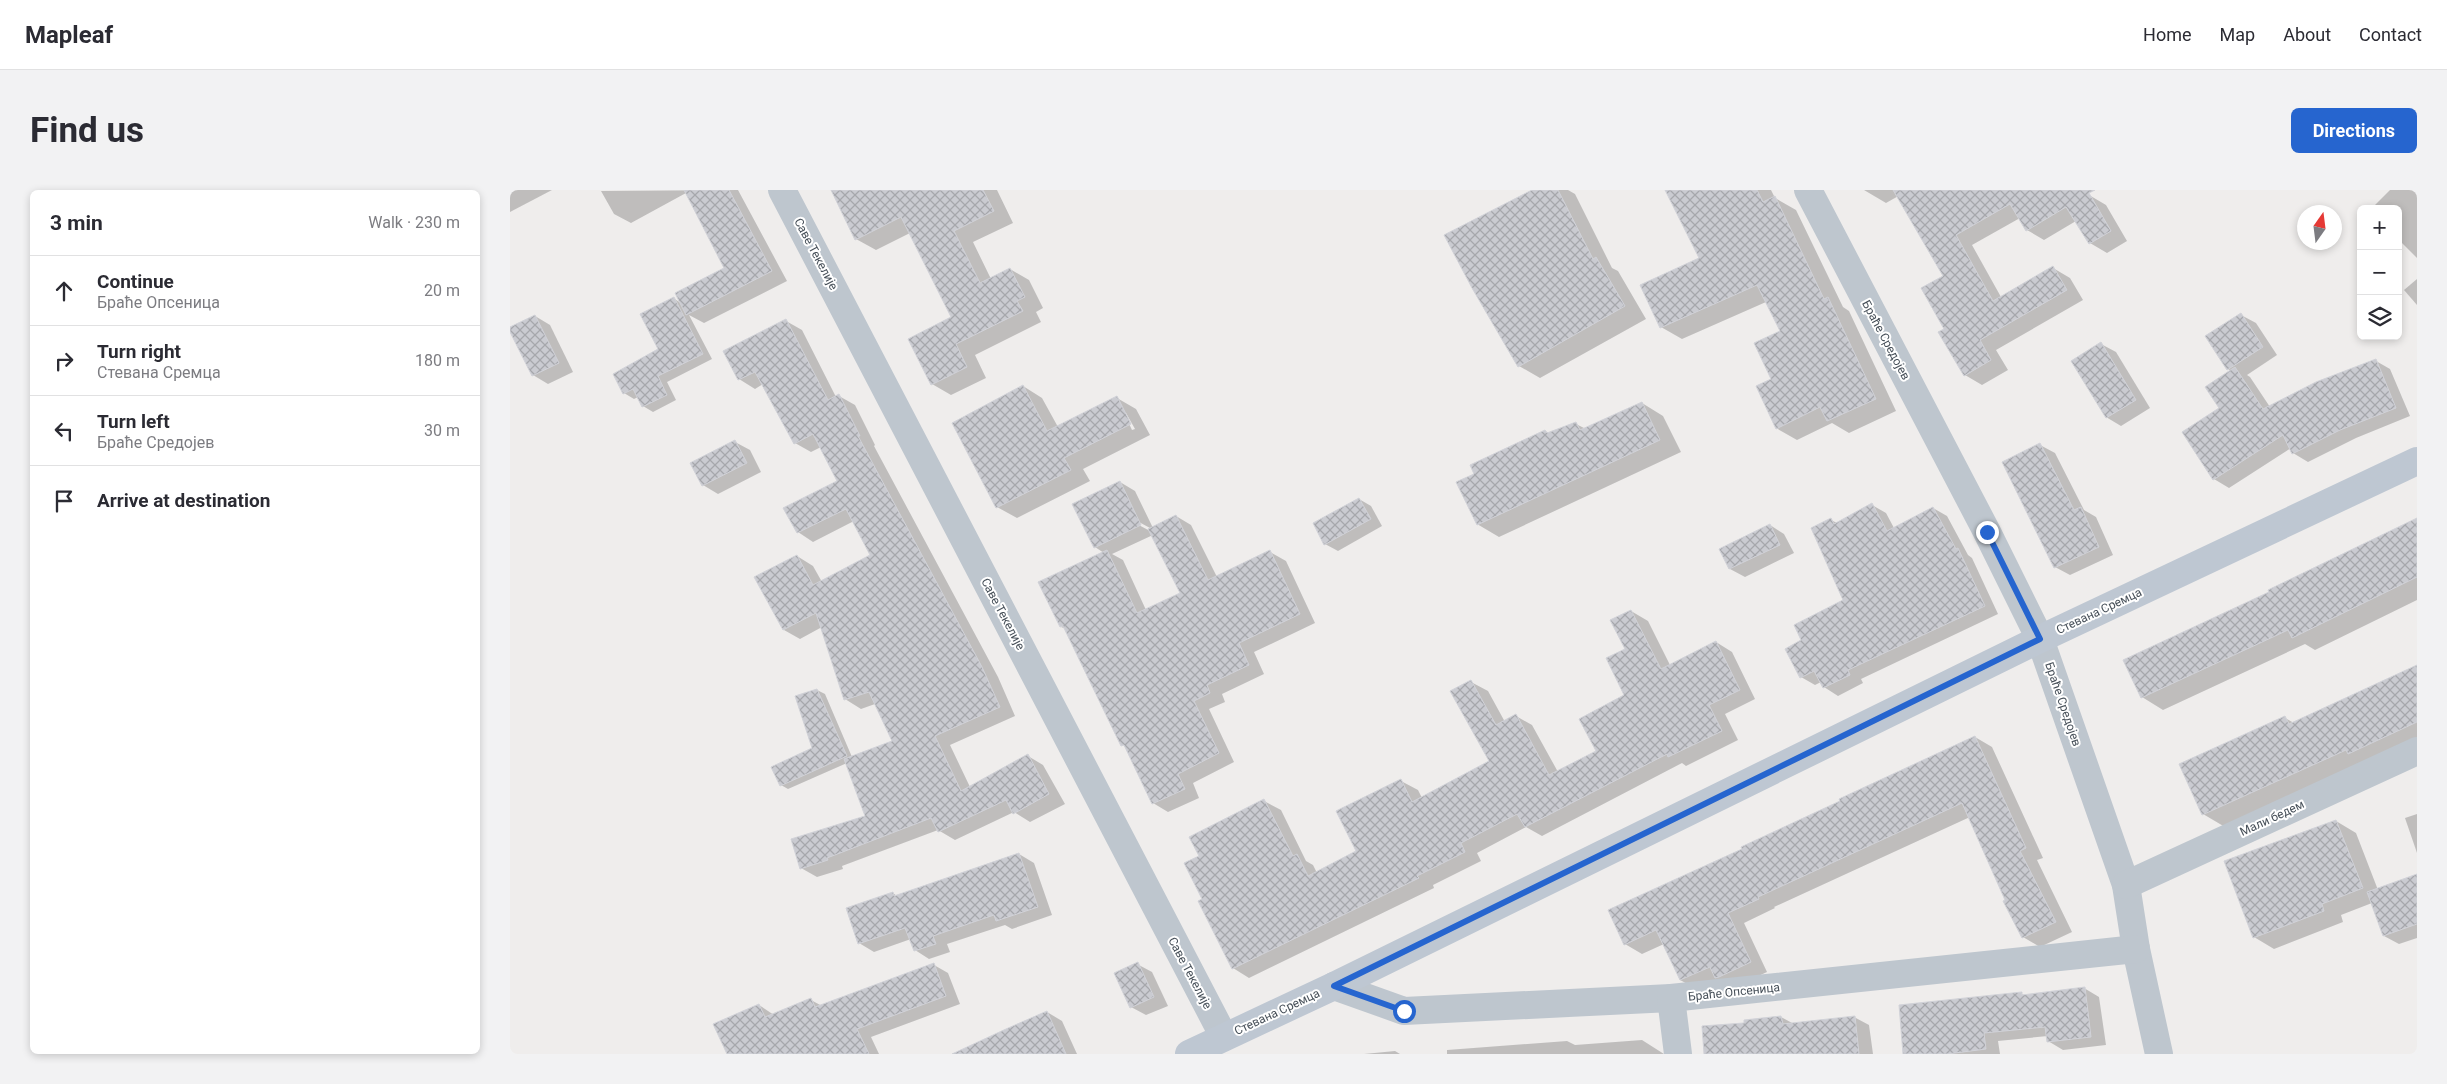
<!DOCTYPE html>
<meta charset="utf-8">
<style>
:root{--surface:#fff;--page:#f2f2f3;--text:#2b2b33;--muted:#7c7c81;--line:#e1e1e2;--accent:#2665cf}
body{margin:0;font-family:Roboto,sans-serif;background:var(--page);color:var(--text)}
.controls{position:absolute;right:15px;top:15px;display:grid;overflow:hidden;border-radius:8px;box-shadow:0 2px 8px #0003}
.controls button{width:45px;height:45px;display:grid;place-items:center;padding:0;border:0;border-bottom:1px solid var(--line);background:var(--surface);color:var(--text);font:25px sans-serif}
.compass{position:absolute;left:1787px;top:15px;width:45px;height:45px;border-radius:50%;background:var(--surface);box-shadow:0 2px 8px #0003;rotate:14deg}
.stop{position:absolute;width:15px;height:15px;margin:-11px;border:4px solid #2665cf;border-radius:50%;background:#fff}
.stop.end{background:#2665cf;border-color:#fff;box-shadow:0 1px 5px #0008}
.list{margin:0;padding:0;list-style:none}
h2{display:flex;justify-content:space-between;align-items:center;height:65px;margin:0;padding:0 20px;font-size:21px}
h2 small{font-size:16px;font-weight:400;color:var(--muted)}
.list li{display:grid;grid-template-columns:32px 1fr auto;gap:15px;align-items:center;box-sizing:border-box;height:70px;padding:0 20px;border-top:1px solid var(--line)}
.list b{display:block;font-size:19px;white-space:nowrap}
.list p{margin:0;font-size:16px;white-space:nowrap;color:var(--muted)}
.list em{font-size:16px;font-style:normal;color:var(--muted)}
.icon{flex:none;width:28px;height:28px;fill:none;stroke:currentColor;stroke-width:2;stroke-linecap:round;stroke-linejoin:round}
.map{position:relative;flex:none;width:1907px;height:864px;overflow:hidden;border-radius:8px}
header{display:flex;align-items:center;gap:30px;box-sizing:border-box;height:70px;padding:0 25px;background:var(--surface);border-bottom:1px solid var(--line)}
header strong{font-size:24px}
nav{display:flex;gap:28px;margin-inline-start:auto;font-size:18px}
.intro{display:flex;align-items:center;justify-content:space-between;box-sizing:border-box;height:120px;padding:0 30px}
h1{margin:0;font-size:35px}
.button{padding:12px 22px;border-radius:8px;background:var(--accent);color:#fff;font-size:18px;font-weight:700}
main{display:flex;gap:30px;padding:0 30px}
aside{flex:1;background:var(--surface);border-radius:8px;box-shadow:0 2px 8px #0003}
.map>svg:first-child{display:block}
.shadow{fill:#0003;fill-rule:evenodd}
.building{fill:url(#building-cross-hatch);stroke:#d1d2d8}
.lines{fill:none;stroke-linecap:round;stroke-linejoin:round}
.street{stroke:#bec6ce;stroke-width:28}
.secondary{stroke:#bec7d2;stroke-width:28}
.route{stroke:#2665cf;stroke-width:6}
.labels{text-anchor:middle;stroke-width:4;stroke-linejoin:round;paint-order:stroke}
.street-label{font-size:12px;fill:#464f58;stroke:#fff}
</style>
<header>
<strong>Mapleaf</strong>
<nav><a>Home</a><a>Map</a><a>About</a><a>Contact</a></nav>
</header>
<div class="intro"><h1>Find us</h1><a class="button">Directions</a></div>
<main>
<aside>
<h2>3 min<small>Walk · 230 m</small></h2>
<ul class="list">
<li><svg class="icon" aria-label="ahead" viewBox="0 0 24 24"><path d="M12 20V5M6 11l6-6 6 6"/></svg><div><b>Continue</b><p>Браће Опсеница</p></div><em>20 m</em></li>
<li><svg class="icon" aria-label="right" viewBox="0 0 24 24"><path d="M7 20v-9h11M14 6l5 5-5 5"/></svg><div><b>Turn right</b><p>Стевана Сремца</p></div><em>180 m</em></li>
<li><svg class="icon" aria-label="left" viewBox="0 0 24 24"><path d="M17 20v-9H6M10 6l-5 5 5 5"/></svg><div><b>Turn left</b><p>Браће Средојев</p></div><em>30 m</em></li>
<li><svg class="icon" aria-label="arrive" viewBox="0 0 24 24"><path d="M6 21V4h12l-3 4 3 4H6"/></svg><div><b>Arrive at destination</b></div></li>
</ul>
</aside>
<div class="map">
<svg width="1907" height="864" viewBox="0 0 1907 864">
<defs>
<pattern id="building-cross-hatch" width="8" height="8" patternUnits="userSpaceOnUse" patternTransform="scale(1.25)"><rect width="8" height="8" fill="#cacbd1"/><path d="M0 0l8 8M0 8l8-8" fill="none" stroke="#a6a7ac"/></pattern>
</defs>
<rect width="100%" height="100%" fill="#efedec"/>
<g class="shadow">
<path d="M0,0H42L0,22Z"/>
<path d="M228,0L277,91L194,133L179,125L202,169L157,192L166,210L143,222L133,216L128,207L124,209L114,203L150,159L163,108L171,113L215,79L176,3L121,33L104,24L91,1Z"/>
<path d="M323,0H487L503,33L463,52L481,89L500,79L519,90L533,118L526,122L531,132L465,165L476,188L441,205L422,194L442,128L400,43L366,60L346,49Z"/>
<path d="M1025,0H1058L1065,4L1102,78L1108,81L1136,129L1030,188L1009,176Z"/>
<path d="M1157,0H1261L1265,8L1286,20L1333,117L1339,121L1386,221L1339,243L1322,233L1287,250L1266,238L1263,190L1272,142L1256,112L1172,149L1151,137L1191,68Z"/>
<path d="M1354,0H1399L1376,13Z"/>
<path d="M1427,0H1564L1579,5L1596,15L1617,51L1597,63L1580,53L1566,31L1534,50L1517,40L1510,28L1462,55L1491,107L1543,78L1560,88L1573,110L1486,160L1498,180L1472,195L1455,185L1436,139L1434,87Z"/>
<path d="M1880,0H1907V68L1888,49V19H1861Z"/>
<path d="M1907,89V115L1894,100Z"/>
<path d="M1731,125L1746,133L1767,165L1737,185L1740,187L1760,217L1866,171L1880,179L1900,226L1846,248L1798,272L1783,263L1781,258L1719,298L1704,289L1710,218L1721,181L1718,179Z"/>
<path d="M25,126L40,135L63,182L38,194L23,185L0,138Z"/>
<path d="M276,131L292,140L326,207L329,206L345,215L365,255L364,256L488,487L505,526L440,555L460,597L518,566L533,575L555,614L520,632L504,622L445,650L428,640L332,676L333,679L307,687L291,678L356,627L337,573L278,599L271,595L304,558L307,500L315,504L342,567L383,552L365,514L351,519L335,509L312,437L290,449L274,440L246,388L287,366L303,376L312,392L362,366L344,331L303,352L288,342L329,292L311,257L301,262L285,253L253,194L245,199L229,189Z"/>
<path d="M1591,154L1606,162L1640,218L1611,236L1596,227Z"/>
<path d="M513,196L532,208L548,237L607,208L626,219L640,245L573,279L580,291L507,328L487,317ZM614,223H616L625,239L622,240Z"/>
<path d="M1132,213L1153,226L1171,262L989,347L967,334L965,284L1035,241L1039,243L1066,234L1076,239Z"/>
<path d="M225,252L240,260L251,282L208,304L193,295Z"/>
<path d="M1530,255L1545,263L1574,320L1586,327L1603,365L1560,385L1545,377Z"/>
<path d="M610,292L625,301L643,338L666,326L681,335L707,387L760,362L776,371L805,433L744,462L754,484L712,504L715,512L699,519L724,572L683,593L689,608L658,622L643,613L556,439L551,437L594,363L585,357ZM627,331L640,338V341L625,333ZM643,345L672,403L636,420L613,370L602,364Z"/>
<path d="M849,309L861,316L872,336L828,361L815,354Z"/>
<path d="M1362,315L1376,323L1384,338L1423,318L1437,326L1458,365L1462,368L1488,424L1351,489L1353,493L1328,506L1314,497L1311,492L1305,495L1291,487L1293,451L1335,411L1321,330L1327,333Z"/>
<path d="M1907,329V410L1805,460L1795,454L1653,520L1632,507L1761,403Z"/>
<path d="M1260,335L1274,344L1284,363L1235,387L1220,379L1211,360Z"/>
<path d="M1121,421L1138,431L1160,475L1206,452L1222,462L1245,509L1215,524L1228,550L1176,576L1172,573L1032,646L1016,637L967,663L971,671L923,695L924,698L739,788L723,778L690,666L754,611L771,620L796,671L803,675L807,683L848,662L891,591L908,600L912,608L980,572L961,492L978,501L995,532L1006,526L1022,535L1048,582L1087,561L1116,505L1117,460Z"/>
<path d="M1907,476V554L1715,637L1693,624L1775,528L1784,533Z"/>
<path d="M1465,547L1482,557L1533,668L1527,670L1562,742L1530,757L1513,747L1460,627L1264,717L1265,718L1234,733L1257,782L1227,796L1187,799L1170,790L1154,754L1132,764L1115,754L1234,659Z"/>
<path d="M1907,624V663L1895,628Z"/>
<path d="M1826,631L1846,643L1868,700L1907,716V748L1889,754L1874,746L1862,713L1831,725L1833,732L1764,759L1744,747Z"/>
<path d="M509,664L524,673L542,725L502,739L495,735L437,754L440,762L419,769L405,760L401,749L364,762L349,753L383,703L387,706Z"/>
<path d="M627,774L642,782L658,816L636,825L621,817Z"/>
<path d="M424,775L438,783L450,814L361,847L369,864H218L249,815L264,825L301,810L312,816Z"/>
<path d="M1574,798L1589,807L1596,855L1553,860L1538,851V846L1488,851L1490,864H1395L1512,804L1516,806Z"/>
<path d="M537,822L552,831L567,864H465Z"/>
<path d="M1271,827L1284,834L1344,827L1359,835L1363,864H1195L1235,834Z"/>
<path d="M1132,850L1154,864H937V860L1057,851L1065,855Z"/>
<path d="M885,861L890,864H854Z"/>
</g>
<g class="building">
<path d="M174,0H219L262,81L176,125L165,103L214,78Z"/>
<path d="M321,0H473L484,21L444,41L470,93L500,78L515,107L507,111L513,121L446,154L457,177L421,195L398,149L441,127L391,27L345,50Z"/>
<path d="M1022,0H1048L1083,69L1086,67L1115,116L1008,177L962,98L934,45Z"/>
<path d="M1155,0H1247L1253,12L1265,6L1314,109L1318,107L1366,209L1317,231L1310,217L1266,239L1246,196L1261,189L1244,153L1270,141L1247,95L1150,138L1130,95L1189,68Z"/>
<path d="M1383,0H1585L1579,3L1601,41L1579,54L1556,17L1516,41L1500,14L1446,45L1483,111L1543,76L1557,100L1470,150L1481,170L1454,186L1428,142L1434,139L1411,98L1433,86Z"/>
<path d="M164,107L193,164L148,186L157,205L132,217L123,199L113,204L103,184L148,159L130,124Z"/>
<path d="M1731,123L1753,157L1717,180L1695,146Z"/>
<path d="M25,125L49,173L22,186L0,142V137Z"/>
<path d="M276,129L318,210L329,204L350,246H348L472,477L490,517L425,546L451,601L518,564L539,604L503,624L496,610L428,642L421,628L317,668L318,670L290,679L281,649L355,626L334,569L382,551L359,502L334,510L306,423L273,440L244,387L287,365L303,395L360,365L336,319L287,343L273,318L327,291L303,244L284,254L245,182L228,190L213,161Z"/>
<path d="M1591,152L1626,210L1596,228L1561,171Z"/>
<path d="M1866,169L1886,218L1830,240L1782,264L1773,245L1703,290L1672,242L1709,218L1695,197L1725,177L1753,219L1806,192Z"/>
<path d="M513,195L537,241L607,206L621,234L554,268L561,280L486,318L442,233Z"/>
<path d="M1132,212L1150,250L967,335L946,292L964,284L960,275L1035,240L1037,243L1066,232L1070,240Z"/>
<path d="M225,250L237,273L192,296L180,273Z"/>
<path d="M1530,253L1564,320L1571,317L1589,357L1544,378L1492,272Z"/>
<path d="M610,291L631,335L584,358L562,314Z"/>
<path d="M849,308L861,329L814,355L803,333Z"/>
<path d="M1362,313L1377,341L1423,317L1446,359L1448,358L1475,416L1338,480L1340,485L1313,498L1304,481L1290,488L1275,459L1291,450L1284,435L1333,410L1301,338L1321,328L1324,334Z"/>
<path d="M666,325L698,390L760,360L790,424L729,453L739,475L697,495L700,503L684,511L709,563L668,584L675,599L642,614L614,555L611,556L553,436L550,437L528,392L597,360L627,423L670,403L638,339Z"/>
<path d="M1907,328V387L1782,448L1778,440L1631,508L1613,470L1759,402L1758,400Z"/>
<path d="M1260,334L1270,355L1219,379L1209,359Z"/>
<path d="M1121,420L1151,479L1206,451L1230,500L1199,515L1212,541L1158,567L1157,564L1015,637L1007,624L951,653L955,662L907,686L909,688L722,779L688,711L692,709L674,673L689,666L679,647L754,609L783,666L787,664L798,686L846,661L826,621L891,589L902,612L979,571L940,501L961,490L986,535L1006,524L1039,585L1086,561L1069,529L1114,505L1096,468L1115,459L1100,430Z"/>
<path d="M1907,475V532L1838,564L1836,560L1692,625L1669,574L1775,526L1779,534Z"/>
<path d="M307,499L337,566L270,596L261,577L302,558L285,506Z"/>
<path d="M1465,546L1516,658L1510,661L1546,732L1512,748L1493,711L1495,710L1452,613L1248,707L1249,709L1218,723L1241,772L1209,787L1205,788L1200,777L1170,790L1146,740L1114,755L1098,720L1232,659L1231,657L1330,611L1329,609Z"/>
<path d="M1826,630L1853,698L1812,714L1814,721L1743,748L1714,671Z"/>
<path d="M509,663L528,717L486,731L484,725L423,746L426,754L404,761L395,738L348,754L336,718L383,702L384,706Z"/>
<path d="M1907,684V734L1873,746L1857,702Z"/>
<path d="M628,772L644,807L620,818L604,783Z"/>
<path d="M424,773L436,806L347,839L359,864H217L203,834L249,814L255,827L301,808L305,817Z"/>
<path d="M1575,797L1581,847L1537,852L1535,837L1474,843L1476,859L1437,864H1393L1389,815L1512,802V805Z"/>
<path d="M537,821L556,864H442L496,839Z"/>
<path d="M1271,826L1273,834L1345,826L1349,864H1194L1192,836L1234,833V830Z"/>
</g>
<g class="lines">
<g class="street">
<path d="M272,0L714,847"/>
<path d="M1298,0L1477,342L1530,449L1616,695L1626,759L1649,864"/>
<path d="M1616,695L1907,561"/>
<path d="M824,796L894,821L1161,808L1626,759"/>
<path d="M1161,808L1168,864"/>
</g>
<path class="secondary" d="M679,864L824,796L1530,449L1907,271"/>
</g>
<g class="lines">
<path class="route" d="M894,821L824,796L1530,449L1477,342"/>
</g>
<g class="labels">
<g class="street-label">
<text transform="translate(306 64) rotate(62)" y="4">Саве Текелије</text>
<text transform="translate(1376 150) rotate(62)" y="4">Браће Средојев</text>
<text transform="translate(1589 421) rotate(-25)" y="4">Стевана Сремца</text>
<text transform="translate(493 424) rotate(62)" y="4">Саве Текелије</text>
<text transform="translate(1553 514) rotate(71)" y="4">Браће Средојев</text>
<text transform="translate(1762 628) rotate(-25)" y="4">Мали бедем</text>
<text transform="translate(680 783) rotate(62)" y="4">Саве Текелије</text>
<text transform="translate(1224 802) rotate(-6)" y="4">Браће Опсеница</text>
<text transform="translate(767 822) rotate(-25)" y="4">Стевана Сремца</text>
</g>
</g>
</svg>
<div class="controls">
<button>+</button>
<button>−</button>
<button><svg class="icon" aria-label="layers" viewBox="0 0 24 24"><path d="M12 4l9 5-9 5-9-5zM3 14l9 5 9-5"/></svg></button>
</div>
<svg class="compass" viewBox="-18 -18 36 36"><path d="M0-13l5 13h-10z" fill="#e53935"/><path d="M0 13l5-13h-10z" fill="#7c7c81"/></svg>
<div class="stop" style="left:894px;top:821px"></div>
<div class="stop end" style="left:1477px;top:342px"></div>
</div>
</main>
